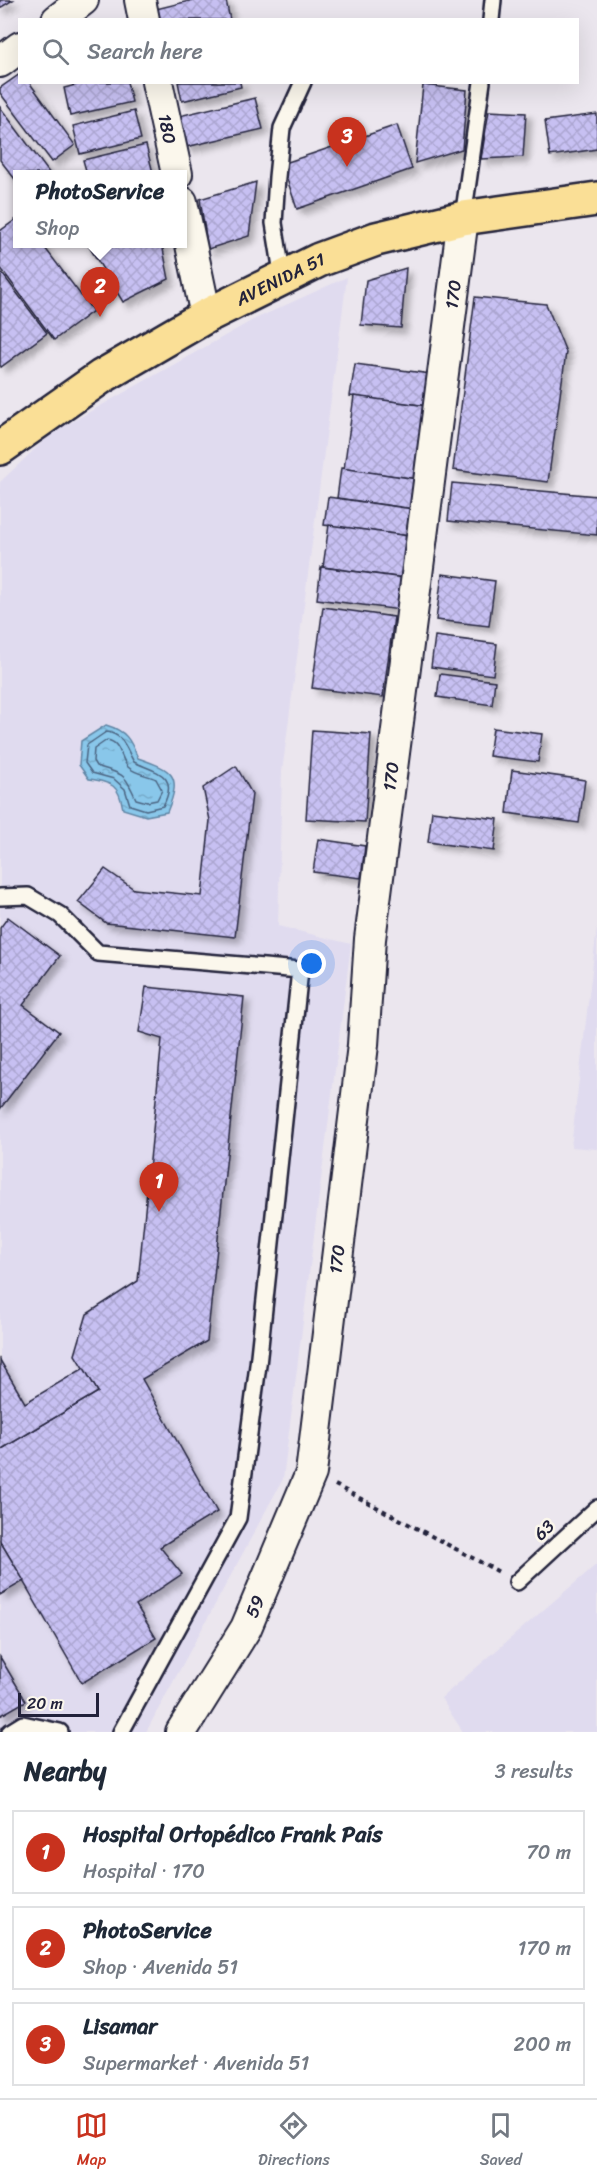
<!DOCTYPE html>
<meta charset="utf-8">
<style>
:root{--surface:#fff;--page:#f6f6f7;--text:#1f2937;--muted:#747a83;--line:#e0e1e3;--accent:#c8321e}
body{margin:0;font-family:Sriracha,sans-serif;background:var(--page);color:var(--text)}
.scale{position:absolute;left:18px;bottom:15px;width:81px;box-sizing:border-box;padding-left:6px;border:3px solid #22223b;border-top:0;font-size:16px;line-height:21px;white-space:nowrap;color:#22223b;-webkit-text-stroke:4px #fbf7ec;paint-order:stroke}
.you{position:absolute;left:312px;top:964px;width:21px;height:21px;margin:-15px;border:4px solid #fff;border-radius:50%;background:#1a73e8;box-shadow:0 0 0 9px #1a73e833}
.badge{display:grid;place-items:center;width:39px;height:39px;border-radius:50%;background:var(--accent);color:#fff;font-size:20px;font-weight:700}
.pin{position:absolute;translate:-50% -50px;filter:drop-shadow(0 2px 3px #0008)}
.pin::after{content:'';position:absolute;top:32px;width:21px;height:18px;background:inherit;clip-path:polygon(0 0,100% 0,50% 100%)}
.popup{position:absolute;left:13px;top:170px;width:174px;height:78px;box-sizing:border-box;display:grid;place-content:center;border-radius:0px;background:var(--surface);filter:drop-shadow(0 2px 4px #0005);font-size:20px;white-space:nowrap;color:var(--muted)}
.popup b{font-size:22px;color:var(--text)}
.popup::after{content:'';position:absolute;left:50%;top:100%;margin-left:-12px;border:12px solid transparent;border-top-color:var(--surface)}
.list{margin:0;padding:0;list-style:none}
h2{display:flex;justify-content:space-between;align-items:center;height:78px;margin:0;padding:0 24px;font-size:26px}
h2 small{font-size:20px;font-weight:400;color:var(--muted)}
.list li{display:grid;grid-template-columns:39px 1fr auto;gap:18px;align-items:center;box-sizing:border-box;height:84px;margin:0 12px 12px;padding:0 12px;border:2px solid var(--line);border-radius:0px}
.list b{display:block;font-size:22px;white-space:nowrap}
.list p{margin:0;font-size:20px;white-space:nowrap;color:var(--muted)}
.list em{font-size:20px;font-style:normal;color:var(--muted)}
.icon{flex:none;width:33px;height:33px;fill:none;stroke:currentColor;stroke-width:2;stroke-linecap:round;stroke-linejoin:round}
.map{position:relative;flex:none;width:597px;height:1732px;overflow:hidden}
.search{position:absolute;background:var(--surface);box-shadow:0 6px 24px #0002;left:18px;right:18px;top:18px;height:66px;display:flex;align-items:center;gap:15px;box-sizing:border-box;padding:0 21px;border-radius:0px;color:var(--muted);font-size:22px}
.sheet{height:366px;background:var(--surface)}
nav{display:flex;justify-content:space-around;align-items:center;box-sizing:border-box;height:84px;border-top:2px solid var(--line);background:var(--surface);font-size:16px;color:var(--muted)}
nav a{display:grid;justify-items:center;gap:3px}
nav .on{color:var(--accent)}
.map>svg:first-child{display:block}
.built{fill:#e0dbef}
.water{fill:url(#water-ripples);stroke:#6085a4;stroke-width:1.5}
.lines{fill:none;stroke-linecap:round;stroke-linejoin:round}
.shore{stroke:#4b6481;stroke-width:1.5}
.building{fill:url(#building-cross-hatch);stroke:#22223b;stroke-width:1.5;filter:url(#shadow)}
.lane-casing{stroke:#22223b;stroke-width:20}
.street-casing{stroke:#22223b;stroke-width:34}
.primary-casing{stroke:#22223b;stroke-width:38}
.path{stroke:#22223b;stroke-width:4;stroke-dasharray:4.5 4.5;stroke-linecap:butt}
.lane{stroke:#fbf7ec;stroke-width:15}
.street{stroke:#fbf7ec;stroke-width:30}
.primary{stroke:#fadf96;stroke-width:33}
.labels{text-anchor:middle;stroke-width:5;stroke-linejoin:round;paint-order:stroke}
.street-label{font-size:18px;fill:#22223b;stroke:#fbf7ec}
</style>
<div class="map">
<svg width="597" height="1732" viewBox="0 0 597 1732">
<defs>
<pattern id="water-ripples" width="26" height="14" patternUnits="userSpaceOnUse" patternTransform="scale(1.5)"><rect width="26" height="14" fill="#89c7ea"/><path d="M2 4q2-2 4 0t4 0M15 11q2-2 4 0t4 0" fill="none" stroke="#76abca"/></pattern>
<pattern id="building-cross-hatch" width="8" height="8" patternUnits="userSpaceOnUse" patternTransform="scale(1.5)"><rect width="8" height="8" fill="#c7c0f2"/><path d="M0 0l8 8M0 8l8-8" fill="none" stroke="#aba5d0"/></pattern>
<filter id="shadow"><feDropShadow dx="5.5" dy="5.5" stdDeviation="3" flood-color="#0004"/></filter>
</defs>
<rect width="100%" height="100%" fill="#ebe6ee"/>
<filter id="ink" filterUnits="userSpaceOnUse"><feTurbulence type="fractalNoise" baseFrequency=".0167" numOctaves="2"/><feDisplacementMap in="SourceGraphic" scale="12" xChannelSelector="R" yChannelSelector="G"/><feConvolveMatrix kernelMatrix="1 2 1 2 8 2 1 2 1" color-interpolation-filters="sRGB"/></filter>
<g filter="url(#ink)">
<g class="built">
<path d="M347,277L282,772L278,926L351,944L283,1479L146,1732H0V482L52,433L253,320Z"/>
<path d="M597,928V1149L571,1147Z"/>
<path d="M597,1564V1732H463L441,1698Z"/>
</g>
<path class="water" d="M106,725C126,731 130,739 138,758C172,770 183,774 167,812L146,816L123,809C119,784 112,783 89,779L79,765L81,741Z"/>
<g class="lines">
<g class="shore">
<path d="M106,732C124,734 126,749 134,762C158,773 179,775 163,806L146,810L130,805L125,789L114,779L92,773L85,763L87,745Z"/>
<path d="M107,740C121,742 120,758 128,767C135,774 148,775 156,779L162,790L157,800L147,802L136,799C124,771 123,775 96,766L93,761L94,749Z"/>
</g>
</g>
<g class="building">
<path d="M0,0H13L0,8Z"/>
<path d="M193,0H226L230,20H158L156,9Z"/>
<path d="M20,74V82H29L75,145L52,162L0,93V88Z"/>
<path d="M87,82H127L132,102L70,116L64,88Z"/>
<path d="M178,82H240L241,87L182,101Z"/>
<path d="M423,85L467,90L462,149L415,163Z"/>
<path d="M255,98L263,129L186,147L179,116Z"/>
<path d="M0,107L50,174H18V183L0,160Z"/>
<path d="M134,111L141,139L80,154L73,126Z"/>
<path d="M489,111L526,113L523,157L481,159Z"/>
<path d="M597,114V149L550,156L545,121Z"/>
<path d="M397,125L412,169L297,209L282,164Z"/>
<path d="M146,145L153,173L87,174L83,160Z"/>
<path d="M256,182L249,236L208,249L200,199Z"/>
<path d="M18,218V244H42L93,311L54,340L0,267V231Z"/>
<path d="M93,244H162L169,279L123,302L88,245Z"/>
<path d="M406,268L401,328L361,325L366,280Z"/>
<path d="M1,272L47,333L1,367L0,365Z"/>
<path d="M475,297L546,304L566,352L548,482L453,470Z"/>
<path d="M355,364L431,374L427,406L350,396Z"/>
<path d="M354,396L427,406L417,479L344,469Z"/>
<path d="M341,468L417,479L413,509L337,498Z"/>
<path d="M452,483L597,496V535L448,521Z"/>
<path d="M328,497L413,509L409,536L324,525Z"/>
<path d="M329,525L409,536L404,578L323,567Z"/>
<path d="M321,567L404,578L400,610L317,599Z"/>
<path d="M442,574L495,581L489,626L436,620Z"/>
<path d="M323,607L394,617L383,697L312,688Z"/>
<path d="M435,636L497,644L493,675L431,667Z"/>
<path d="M440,674L495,681L492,705L437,697Z"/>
<path d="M493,728L542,734L538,762L489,756Z"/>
<path d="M312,730L371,734L365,822L306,819Z"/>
<path d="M236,766L252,794L235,937L106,923L78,902L105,869L134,889L202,896L210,820L203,788Z"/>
<path d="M512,770L585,780L579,823L507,813Z"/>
<path d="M432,811L498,819L494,851L428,842Z"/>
<path d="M318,839L365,846L361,878L313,872Z"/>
<path d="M8,917L60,956L23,1005L59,1032L0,1109V928Z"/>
<path d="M146,987L244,997L207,1341L142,1379L217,1512L160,1547L182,1574L136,1605L156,1638L82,1683L0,1541V1450L98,1392L75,1355L87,1314L138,1281L162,1039L139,1032Z"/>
<path d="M0,1360L25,1403L84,1368L98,1392L0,1450Z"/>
<path d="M0,1541L24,1581L0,1595Z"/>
<path d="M0,1657L26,1701L0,1716Z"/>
</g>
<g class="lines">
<defs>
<g id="lane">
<path d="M491,20L493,0"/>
<path d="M463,218L482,82"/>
<path d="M283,279L274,223L277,177L282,128L303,82"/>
<path d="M0,897L28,896L60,915L98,953L300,970L258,1365L238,1518L121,1732"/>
<path d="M517,1582L597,1508"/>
<path d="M10,1732L23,1724L60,1732"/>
</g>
<g id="street">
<path d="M140,0L144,20"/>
<path d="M57,20L83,0"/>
<path d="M0,62L20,47"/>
<path id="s1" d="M157,82L177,174"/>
<path d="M182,202L206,316"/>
<path id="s2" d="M181,1732L246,1628L311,1473L363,1045L370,939L463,218"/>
</g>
<g id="primary">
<path id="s3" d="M0,448L101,377L206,316L319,260L376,239L463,218L597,199"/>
</g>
</defs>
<use href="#lane" class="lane-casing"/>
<use href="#street" class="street-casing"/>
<use href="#primary" class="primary-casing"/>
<path class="path" d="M335,1485L501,1573"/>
<use href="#lane" class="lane"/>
<use href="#street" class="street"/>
<use href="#primary" class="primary"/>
</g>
</g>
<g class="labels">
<g class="street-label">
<text dy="6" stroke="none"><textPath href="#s1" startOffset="48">180</textPath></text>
<text dy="6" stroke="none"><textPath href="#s3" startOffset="328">AVENIDA 51</textPath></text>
<text dy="6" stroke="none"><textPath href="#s2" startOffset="1478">170</textPath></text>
<text dy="6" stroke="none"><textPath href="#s2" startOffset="992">170</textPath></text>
<text dy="6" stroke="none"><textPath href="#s2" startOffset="506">170</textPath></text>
<text transform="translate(544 1530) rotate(-43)" y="6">63</text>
<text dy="6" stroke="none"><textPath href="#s2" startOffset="146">59</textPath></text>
</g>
</g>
</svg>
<div class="scale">20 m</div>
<div class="you"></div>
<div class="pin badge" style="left:159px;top:1212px">1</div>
<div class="pin badge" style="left:100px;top:317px">2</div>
<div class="popup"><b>PhotoService</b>Shop</div>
<div class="pin badge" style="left:347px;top:167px">3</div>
<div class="search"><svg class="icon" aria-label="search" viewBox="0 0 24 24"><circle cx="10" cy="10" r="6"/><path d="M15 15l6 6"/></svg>Search here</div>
</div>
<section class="sheet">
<h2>Nearby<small>3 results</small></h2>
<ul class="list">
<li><span class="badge">1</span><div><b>Hospital Ortopédico Frank País</b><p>Hospital · 170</p></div><em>70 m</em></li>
<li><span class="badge">2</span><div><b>PhotoService</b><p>Shop · Avenida 51</p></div><em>170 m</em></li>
<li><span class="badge">3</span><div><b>Lisamar</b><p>Supermarket · Avenida 51</p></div><em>200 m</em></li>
</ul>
</section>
<nav>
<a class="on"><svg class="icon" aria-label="map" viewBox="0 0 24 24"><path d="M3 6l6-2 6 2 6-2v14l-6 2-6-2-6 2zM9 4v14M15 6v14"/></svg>Map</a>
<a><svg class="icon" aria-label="directions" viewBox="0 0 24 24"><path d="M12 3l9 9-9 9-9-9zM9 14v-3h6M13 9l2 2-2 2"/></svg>Directions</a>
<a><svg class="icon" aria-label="saved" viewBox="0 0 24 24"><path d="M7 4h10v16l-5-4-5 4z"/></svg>Saved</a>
</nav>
